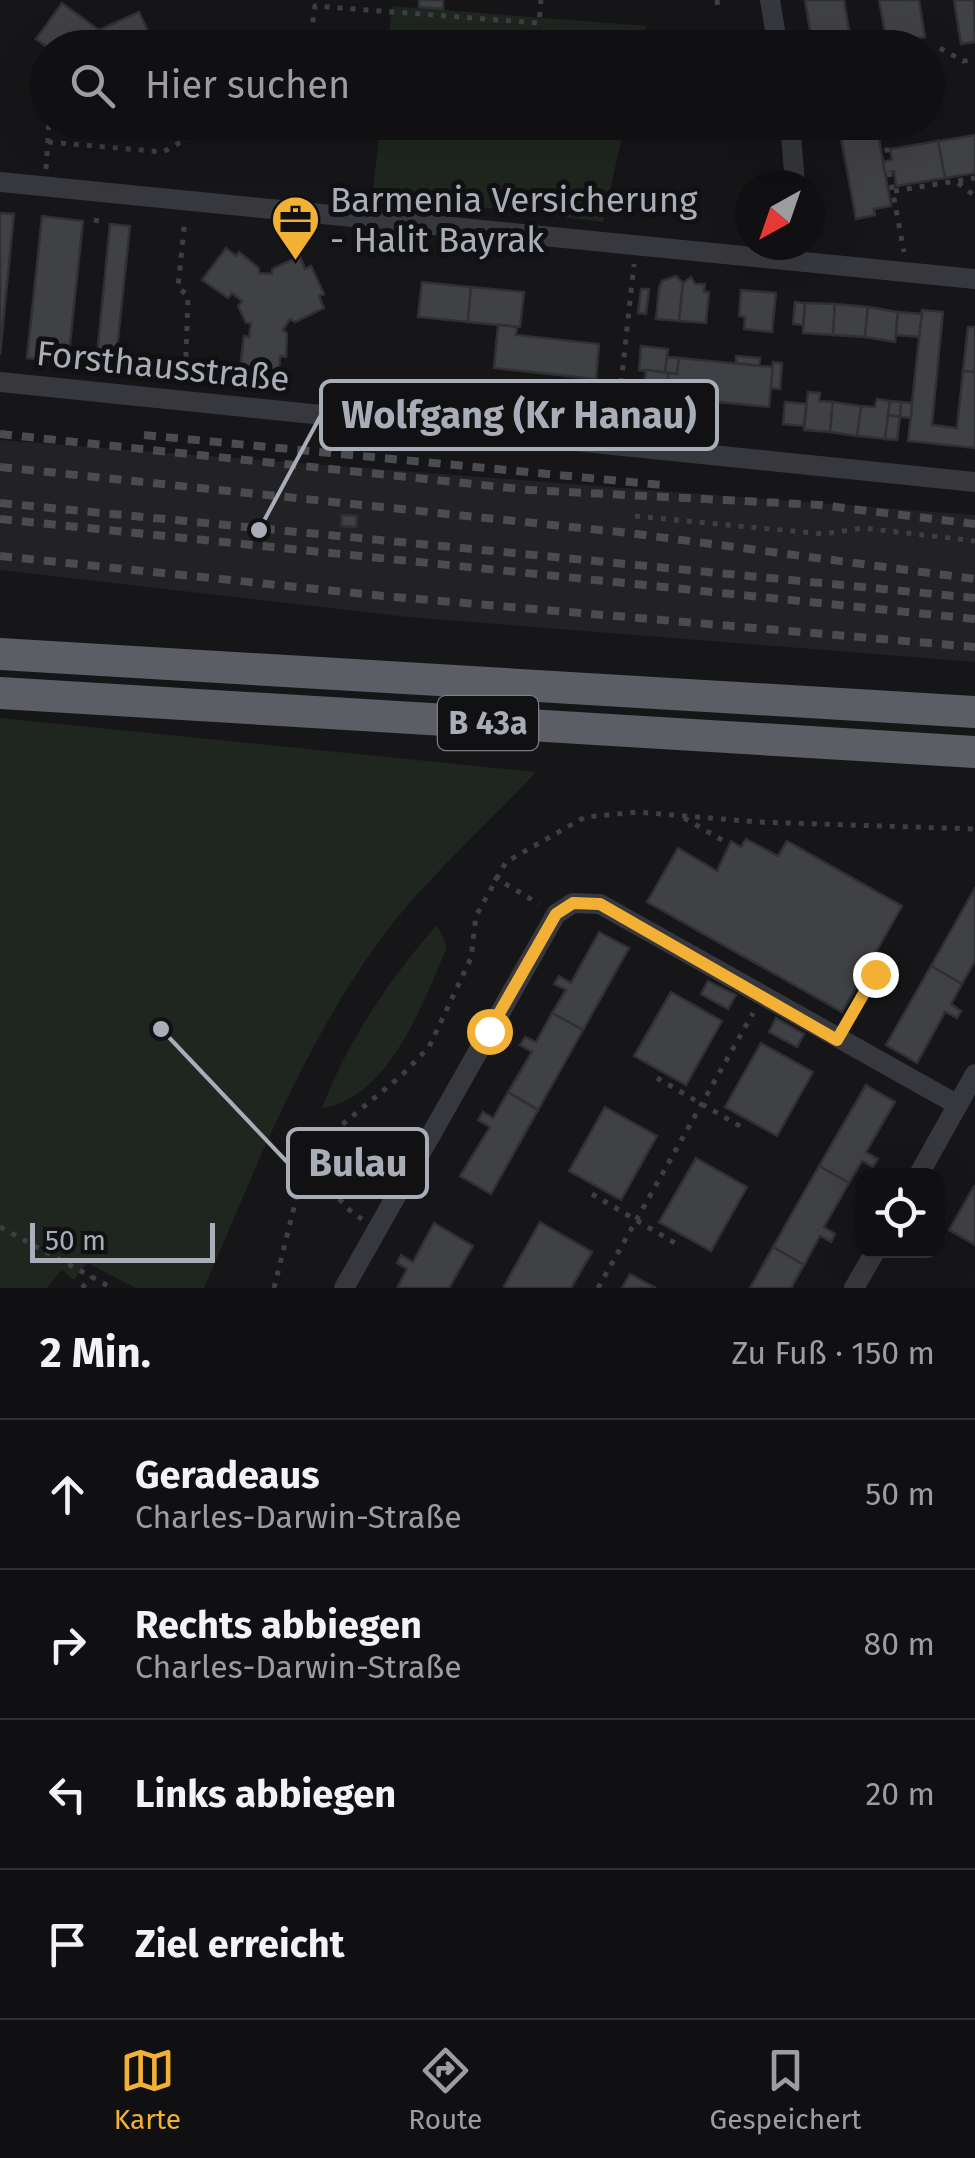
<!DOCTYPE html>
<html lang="de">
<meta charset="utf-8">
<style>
:root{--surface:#101012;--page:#1e1e20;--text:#f1f3f6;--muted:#9c9d9f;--line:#303032;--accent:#f2b134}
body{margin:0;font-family:"Fira Sans",sans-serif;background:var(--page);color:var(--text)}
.controls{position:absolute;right:30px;bottom:30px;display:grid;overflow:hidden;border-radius:20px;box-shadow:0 10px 40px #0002}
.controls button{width:90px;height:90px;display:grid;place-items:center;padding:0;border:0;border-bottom:2px solid var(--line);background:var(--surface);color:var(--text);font:50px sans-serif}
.compass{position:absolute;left:735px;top:170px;width:90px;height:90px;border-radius:50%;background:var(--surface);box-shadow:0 10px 40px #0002;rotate:220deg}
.scale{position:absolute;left:30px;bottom:25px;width:185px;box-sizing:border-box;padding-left:10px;border:5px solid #a8adb8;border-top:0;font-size:28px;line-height:35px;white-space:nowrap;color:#a8adb8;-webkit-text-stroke:8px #111113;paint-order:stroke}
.stop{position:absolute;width:30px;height:30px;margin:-22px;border:8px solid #f2b134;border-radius:50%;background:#fff}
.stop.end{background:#f2b134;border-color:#fff;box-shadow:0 2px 10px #0008}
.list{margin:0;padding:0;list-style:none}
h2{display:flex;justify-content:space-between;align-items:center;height:130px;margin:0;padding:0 40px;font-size:42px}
h2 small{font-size:32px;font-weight:400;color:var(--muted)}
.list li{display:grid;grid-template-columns:65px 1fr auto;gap:30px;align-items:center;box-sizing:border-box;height:150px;padding:0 40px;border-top:2px solid var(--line)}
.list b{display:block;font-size:38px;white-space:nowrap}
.list p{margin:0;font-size:32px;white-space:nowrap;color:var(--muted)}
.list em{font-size:32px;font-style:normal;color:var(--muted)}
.icon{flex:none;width:55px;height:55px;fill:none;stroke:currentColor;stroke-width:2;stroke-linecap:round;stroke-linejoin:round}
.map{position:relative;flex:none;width:975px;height:1288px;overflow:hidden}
.search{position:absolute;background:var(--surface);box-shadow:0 10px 40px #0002;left:30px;right:30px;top:30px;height:110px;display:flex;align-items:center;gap:25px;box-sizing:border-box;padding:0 35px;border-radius:55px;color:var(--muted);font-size:38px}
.sheet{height:730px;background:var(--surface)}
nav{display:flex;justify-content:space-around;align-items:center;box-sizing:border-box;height:140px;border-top:2px solid var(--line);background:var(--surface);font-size:28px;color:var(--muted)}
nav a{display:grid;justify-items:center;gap:5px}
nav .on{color:var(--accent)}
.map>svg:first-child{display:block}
.built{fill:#222225}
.green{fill:#1e261f}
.building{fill:#404145;stroke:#303034;stroke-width:2.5}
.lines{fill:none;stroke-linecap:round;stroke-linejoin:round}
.path{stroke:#3d3f44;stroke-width:5;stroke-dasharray:5 8;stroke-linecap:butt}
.minor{stroke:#37383d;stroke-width:20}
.trunk{stroke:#5b5e65;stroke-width:32}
.rail{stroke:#4a4c52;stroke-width:8;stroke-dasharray:12 10;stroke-linecap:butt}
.route{stroke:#f2b134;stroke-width:12}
.labels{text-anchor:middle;stroke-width:10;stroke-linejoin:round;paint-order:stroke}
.shield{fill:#111113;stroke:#7b7e86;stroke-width:2.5}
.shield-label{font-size:32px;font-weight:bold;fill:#a8adb8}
.poi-label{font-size:35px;fill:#a8adb8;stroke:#111113;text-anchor:start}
.street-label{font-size:35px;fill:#a8adb8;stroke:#111113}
.leader{fill:none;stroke:#a8adb8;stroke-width:4}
.callout-dot{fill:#a8adb8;stroke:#111113;stroke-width:4}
.callout{fill:#111113;stroke:#a8adb8;stroke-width:4}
.callout-label{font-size:38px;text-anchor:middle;font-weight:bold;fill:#a8adb8}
</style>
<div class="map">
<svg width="975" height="1288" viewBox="0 0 975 1288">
<rect width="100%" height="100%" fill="#161618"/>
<path class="built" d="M0,440L975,515V662L408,617L0,570Z"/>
<g class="green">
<path d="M392,6L646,26L641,47H388Z"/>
<path d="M380,123V122L625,123L603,222L373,194Z"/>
<path d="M0,718L536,772C486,826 423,881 380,940C302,1047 256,1168 204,1288H136L87,1263L74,1280L61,1270L47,1288H0Z"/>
<path d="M437,925L447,947C424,1001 389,1099 322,1108C347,1042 390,978 437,925Z"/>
</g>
<g class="building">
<path d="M419,0H443V9L419,7Z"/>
<path d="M805,0H844L852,48H813Z"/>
<path d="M879,0H919L925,37L887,43Z"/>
<path d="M954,0H974L975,42L961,44Z"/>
<path d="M62,3L99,30L139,12L156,48H48L36,39Z"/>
<path d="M77,122H120L119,133L77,126Z"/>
<path d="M838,122H876L891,206L874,209L875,215L856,219Z"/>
<path d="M975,135V173L945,178L938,141Z"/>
<path d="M938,141L945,178L896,186L894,171L885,173L883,162L892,160L890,149Z"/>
<path d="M0,213L14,214L0,355Z"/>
<path d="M42,216L83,221L68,363L27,358Z"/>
<path d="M110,224L130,226L115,368L96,366Z"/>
<path d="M226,248L236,256L239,252L259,268V273L272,274V269L300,256L305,269L311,266L324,294L319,296L324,308L295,322L290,319L283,330L287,333L286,357L280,356L279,371L240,368L244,336L249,337L251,323H246L238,306L242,301L232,293L228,298L202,280Z"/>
<path d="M676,276L683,283L679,321L656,319L659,288L662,281Z"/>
<path d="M691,277L695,284H705L704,292H709L706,323L679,321L683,283Z"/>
<path d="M422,282L471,287L468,322L418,317Z"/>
<path d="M471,287L524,292L520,327L468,322Z"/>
<path d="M641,289H649L646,314L638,313Z"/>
<path d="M741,290L776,293L772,332L744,329L745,317L739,316Z"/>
<path d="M795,302L805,303L803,325L793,324Z"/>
<path d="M805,303L835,304L833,335L803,333Z"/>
<path d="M835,304L868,307L865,337L833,335Z"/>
<path d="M868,307L898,312L895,342L865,337Z"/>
<path d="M922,310L943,312L932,425L957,428L963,371L975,372V448L908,441Z"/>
<path d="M898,312L922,314L919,337L896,335Z"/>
<path d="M498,325L517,327L516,335L599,344L596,379L494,368Z"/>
<path d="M968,327H975V372L963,371Z"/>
<path d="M641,346L668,349L665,372L639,370Z"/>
<path d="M736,356L760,358L759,366L736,363Z"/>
<path d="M667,357L679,358L677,374L665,372Z"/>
<path d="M679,358L773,367L769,407L666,397L668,373L677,374Z"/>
<path d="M773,362L782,363L780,389L771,388Z"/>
<path d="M646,370L668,373L666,399L643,397Z"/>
<path d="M808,392L820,393L819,401L833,402L830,432L804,430Z"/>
<path d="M877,399L890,401L885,439L857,436L861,406L875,407Z"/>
<path d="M890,401L901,402L900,417L888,415Z"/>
<path d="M785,402L806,404L804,426L783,424Z"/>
<path d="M833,402L861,406L857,436L830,432Z"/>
<path d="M901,402L912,403L911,418L900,417Z"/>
<path d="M888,415L900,417L897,440L885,439Z"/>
<path d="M342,515L357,516L356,527L341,526Z"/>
<path d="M746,839L778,856L787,841L902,906L842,1012L647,902L678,848L717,871L731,841L741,847Z"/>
<path d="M975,888V961L962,984L931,966Z"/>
<path d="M599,932L629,948L583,1030L552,1013L566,990L554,984L559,976L571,983Z"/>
<path d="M931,966L962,984L951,1004L961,1011L957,1018L945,1012L917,1063L886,1045Z"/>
<path d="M708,981L736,995L728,1009L701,994Z"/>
<path d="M671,992L722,1021L686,1085L634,1056Z"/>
<path d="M552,1013L583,1030L538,1110L508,1092L532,1052L520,1045L525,1037L536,1042Z"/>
<path d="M776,1018L804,1034L797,1047L769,1032Z"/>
<path d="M761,1043L813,1072L777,1136L725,1107Z"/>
<path d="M866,1085L895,1102L866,1152L878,1159L873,1167L862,1161L849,1183L819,1166Z"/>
<path d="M508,1092L538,1110L491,1194L460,1176L490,1127L478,1120L483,1112L493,1118Z"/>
<path d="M605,1107L657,1136L621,1200L569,1171Z"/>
<path d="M696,1158L747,1187L711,1251L659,1222Z"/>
<path d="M819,1166L849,1183L824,1227L835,1234L831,1242L820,1236L804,1265L773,1247Z"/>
<path d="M974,1186H975V1245L949,1230Z"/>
<path d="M540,1222L592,1252L571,1288H507L504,1286Z"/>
<path d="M434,1223L473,1246L449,1288H397L407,1269L397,1263L401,1255L413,1262Z"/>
<path d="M773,1247L804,1265L791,1288H750Z"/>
<path d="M630,1274L656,1288H622Z"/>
</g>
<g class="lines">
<g class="path">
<path d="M717,0L718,9"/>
<path d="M309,48L315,6L539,23L541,0"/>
<path d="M940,48L963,61L975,60"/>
<path d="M882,122L889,161"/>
<path d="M48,142L163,152L216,122"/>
<path d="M46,169L49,122"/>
<path d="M889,172L904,252"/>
<path d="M958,183L975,196"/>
<path d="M894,191L975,178"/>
<path d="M96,223L98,210"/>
<path d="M185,383L188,296L178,287L185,219"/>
<path d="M617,422L634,264"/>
<path d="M635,516L823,534L863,528L975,541"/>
<path d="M684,818L729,844"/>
<path d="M494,877L539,904"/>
<path d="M848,1020L875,974L869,971L876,960L872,958"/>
<path d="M657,1078L745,1129"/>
<path d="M317,1152C328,1180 335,1203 362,1219"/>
<path d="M592,1194L680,1246"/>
<path d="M0,1227L112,1288"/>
<path d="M82,1288L92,1277"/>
<path d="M274,1288L302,1175L326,1138L402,1075L429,1047L471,958L476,916L506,862L585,817L637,812L758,822L975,829"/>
<path d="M598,1288L753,1013"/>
</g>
<g class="minor">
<path d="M770,0L778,48"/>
<path d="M790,122L795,185"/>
<path d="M0,182L975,279"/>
<path d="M0,382L975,482"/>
<path d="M918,1176L975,1074"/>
<path d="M344,1288L556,914L573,903L600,904L958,1105"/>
<path d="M854,1288L876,1250"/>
</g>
<g class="trunk">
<path d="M0,654L975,712"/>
<path d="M0,693L975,752"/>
</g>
<g class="rail">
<path d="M0,434L530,490L820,505L975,524"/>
<path d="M144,435L662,485"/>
<path d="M0,467L629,533L975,579"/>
<path d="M0,503L975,598"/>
<path d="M0,519L975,619"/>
<path d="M0,556L383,596L975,647"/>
</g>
</g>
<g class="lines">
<path class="route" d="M489,1031L556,914L573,903L600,904L837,1040L875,974"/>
</g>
<defs>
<symbol id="office-pin" viewBox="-11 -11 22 30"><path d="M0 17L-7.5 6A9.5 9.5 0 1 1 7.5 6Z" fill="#f2b134" stroke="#111113"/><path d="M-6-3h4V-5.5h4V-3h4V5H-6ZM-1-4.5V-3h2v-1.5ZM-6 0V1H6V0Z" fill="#111"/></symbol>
</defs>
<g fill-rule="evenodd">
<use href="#office-pin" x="268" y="192" width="55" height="75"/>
</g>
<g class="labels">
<rect class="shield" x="438" y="696" width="100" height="54" rx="8"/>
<g class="shield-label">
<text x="488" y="734">B 43a</text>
</g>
<g class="poi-label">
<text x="330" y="212">Barmenia Versicherung<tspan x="330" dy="40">- Halit Bayrak</tspan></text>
</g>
<g class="street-label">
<text transform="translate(163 366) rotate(6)" y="12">Forsthausstraße</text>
</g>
</g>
<path class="leader" d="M259 530L321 415M161 1029L288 1163"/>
<g class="callout-dot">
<circle cx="259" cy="530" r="10"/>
<circle cx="161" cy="1029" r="10"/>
</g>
<g class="callout">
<rect x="321" y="381" width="396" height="68" rx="10"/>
<rect x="288" y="1129" width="139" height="68" rx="10"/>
</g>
<g class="callout-label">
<text x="519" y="428">Wolfgang (Kr Hanau)</text>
<text x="358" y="1176">Bulau</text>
</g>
</svg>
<div class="controls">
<button><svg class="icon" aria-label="locate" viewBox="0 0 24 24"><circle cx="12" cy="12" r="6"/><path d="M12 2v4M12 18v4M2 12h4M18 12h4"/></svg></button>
</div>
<svg class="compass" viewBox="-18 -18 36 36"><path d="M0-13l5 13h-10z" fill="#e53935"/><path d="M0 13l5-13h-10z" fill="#9c9d9f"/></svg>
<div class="scale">50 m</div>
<div class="stop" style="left:489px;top:1031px"></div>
<div class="stop end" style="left:875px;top:974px"></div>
<div class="search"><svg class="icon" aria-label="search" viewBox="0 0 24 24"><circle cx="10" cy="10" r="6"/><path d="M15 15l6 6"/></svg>Hier suchen</div>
</div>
<section class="sheet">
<h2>2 Min.<small>Zu Fuß · 150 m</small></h2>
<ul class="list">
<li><svg class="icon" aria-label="ahead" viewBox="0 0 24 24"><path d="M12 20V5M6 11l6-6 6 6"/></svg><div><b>Geradeaus</b><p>Charles-Darwin-Straße</p></div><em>50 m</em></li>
<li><svg class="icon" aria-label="right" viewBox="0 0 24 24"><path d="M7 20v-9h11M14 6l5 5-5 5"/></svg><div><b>Rechts abbiegen</b><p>Charles-Darwin-Straße</p></div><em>80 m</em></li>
<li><svg class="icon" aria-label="left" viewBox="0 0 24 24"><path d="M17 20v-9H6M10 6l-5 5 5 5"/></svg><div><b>Links abbiegen</b></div><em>20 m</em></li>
<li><svg class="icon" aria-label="arrive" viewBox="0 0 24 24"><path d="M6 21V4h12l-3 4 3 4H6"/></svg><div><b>Ziel erreicht</b></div></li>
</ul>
</section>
<nav>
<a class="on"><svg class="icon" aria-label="map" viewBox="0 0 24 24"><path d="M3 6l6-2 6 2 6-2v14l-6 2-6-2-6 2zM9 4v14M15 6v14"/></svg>Karte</a>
<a><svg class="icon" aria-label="directions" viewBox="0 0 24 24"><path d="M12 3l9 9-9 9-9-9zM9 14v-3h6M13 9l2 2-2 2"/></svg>Route</a>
<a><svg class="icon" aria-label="saved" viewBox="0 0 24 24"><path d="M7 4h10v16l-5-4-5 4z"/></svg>Gespeichert</a>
</nav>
